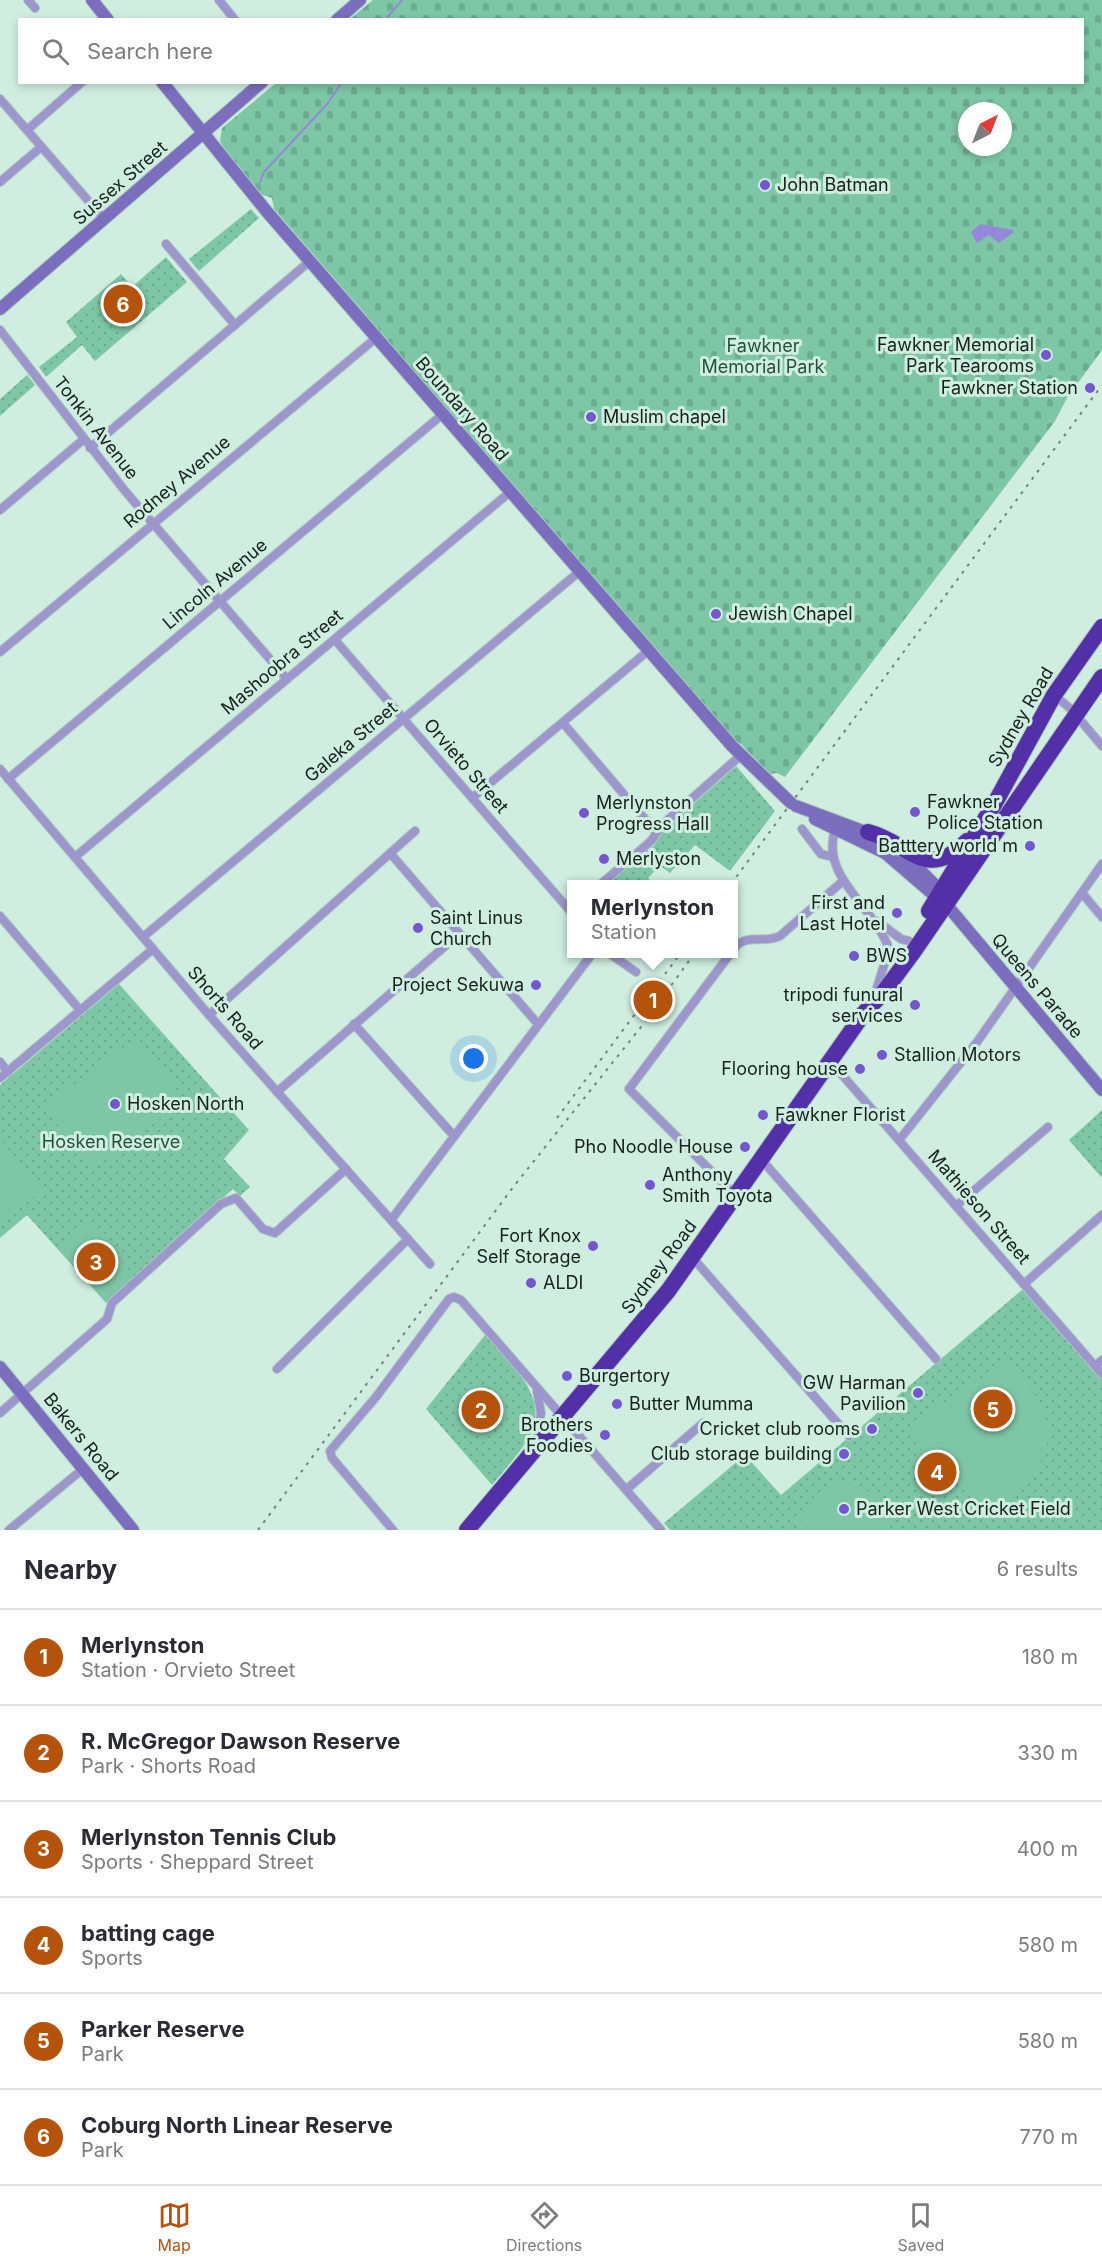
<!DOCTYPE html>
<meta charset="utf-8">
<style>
:root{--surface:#fff;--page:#f7f7f7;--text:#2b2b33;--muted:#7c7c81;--line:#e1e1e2;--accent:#b45309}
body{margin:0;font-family:Inter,sans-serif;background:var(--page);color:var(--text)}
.compass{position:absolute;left:958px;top:102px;width:54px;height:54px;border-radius:50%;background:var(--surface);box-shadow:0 3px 9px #0003;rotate:42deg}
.you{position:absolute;left:474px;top:1059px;width:21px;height:21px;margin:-15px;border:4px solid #fff;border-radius:50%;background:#1a73e8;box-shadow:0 0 0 9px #1a73e833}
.badge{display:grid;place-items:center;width:39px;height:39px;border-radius:50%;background:var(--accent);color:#fff;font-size:20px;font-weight:700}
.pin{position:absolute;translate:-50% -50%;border:3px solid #fff;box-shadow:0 2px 6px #0006}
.popup{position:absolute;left:567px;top:880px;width:171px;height:78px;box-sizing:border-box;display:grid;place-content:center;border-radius:0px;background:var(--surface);filter:drop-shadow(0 2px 4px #0005);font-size:20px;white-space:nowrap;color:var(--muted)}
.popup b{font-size:22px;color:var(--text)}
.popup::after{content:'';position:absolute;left:50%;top:100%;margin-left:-12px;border:12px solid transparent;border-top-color:var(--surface)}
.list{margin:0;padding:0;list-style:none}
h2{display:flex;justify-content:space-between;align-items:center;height:78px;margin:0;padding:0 24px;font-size:26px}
h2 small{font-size:20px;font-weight:400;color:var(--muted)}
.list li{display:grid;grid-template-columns:39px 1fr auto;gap:18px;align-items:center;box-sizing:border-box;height:96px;padding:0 24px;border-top:2px solid var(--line)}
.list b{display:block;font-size:22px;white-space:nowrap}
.list p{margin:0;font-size:20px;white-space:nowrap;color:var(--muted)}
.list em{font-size:20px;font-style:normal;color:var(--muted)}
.icon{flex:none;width:33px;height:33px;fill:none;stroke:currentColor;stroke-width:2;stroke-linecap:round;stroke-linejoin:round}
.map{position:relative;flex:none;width:1102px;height:1530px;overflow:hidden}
.search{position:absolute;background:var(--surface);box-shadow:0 3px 9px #0003;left:18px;right:18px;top:18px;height:66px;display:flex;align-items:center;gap:15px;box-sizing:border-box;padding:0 21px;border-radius:0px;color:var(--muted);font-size:22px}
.sheet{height:654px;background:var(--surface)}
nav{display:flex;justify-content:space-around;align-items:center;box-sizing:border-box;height:84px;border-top:2px solid var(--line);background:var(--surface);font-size:16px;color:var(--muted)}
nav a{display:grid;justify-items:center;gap:3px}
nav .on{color:var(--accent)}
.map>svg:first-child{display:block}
.cemetery{fill:url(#cemetery-stones);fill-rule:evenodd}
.park{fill:url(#park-dots)}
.pitch{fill:#7dc7a7}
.water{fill:#9588da}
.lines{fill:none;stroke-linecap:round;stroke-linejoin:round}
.stream{stroke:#9588da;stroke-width:2}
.street-casing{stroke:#afc9bd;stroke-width:10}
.secondary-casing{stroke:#afc9bd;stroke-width:14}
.highway-casing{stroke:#afc9bd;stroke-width:18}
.street{stroke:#9d96ce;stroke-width:8}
.secondary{stroke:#7c6ebf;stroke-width:12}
.highway{stroke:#5330a8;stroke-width:16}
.rail{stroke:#6f847a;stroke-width:2;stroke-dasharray:3 6;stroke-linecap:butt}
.poi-dot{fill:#7356d0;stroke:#d0eee0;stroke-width:2}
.labels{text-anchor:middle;stroke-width:6;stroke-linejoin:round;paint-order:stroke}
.street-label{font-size:18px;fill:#17221d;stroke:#d0eee0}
.poi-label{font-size:18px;fill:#17221d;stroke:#d0eee0;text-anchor:start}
.park-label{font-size:18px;fill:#21503d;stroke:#d0eee0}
</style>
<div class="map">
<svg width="1102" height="1530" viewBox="0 0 1102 1530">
<defs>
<pattern id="cemetery-stones" width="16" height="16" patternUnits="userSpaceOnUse" patternTransform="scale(1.5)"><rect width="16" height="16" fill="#7dc7a7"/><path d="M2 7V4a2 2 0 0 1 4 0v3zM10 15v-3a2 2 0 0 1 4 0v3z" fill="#6bab8f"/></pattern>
<pattern id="park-dots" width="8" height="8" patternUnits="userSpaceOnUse" patternTransform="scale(1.5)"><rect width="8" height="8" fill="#7dc7a7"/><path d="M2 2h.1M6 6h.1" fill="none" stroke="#6bab8f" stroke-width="1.8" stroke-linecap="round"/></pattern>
</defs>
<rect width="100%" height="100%" fill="#d0eee0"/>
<path class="cemetery" d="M373,0H1102V350L1067,398L1055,421L785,777L777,773L770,774L741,744L737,743L274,209L272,198L260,194L226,153L220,141L222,128L276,83L1082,82V20L350,19ZM967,111H1003V147H967Z"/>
<g class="park">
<path d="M251,209L259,218L199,271L189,259Z"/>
<path d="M166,257L187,282L95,361L82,345L46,377L39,367L77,337L66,322L121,274L132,287Z"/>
<path d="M27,375L35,385L0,416V399Z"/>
<path d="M736,766L775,811L730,871L695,845L670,873L660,866L648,878L654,884H609L646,850L653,847L662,832Z"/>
<path d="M119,984L249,1130L224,1159L250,1187L240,1196L233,1189L106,1303L27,1215L0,1238V1085Z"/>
<path d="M1102,1110V1176L1101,1177L1069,1140Z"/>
<path d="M1023,1289L1102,1378V1530H670L664,1523L745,1455L781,1495Z"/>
<path d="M485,1335C509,1362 552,1397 529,1438C519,1454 504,1470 492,1485L426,1409Z"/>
</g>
<g class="pitch">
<path d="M137,1037L185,1100L91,1171L44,1107Z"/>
<path d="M0,1139L41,1191L0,1224Z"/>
<path d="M87,1221L135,1277L106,1302L58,1247Z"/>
<path d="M1005,1362C1018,1376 1035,1391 1043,1408C1061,1452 1027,1489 996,1513L924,1453L912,1438V1426L919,1419Z"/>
<path d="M842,1483C869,1487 889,1502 890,1530H799C802,1503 816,1489 842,1483Z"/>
</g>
<path class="water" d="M980,224L1013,230L1014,232L999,243L989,235L977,243L971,232Z"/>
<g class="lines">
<g class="stream">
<path d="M385,20L402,0"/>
<path d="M260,182L264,172L328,103L342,82"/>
</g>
<defs>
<g id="street">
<path d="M28,0L35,8"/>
<path d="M219,0L235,20"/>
<path d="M0,99L105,220"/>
<path d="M27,130L82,82"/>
<path d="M0,182L41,147"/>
<path d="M166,244L235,325"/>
<path d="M0,330L125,491L287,679"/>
<path d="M90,448L310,261"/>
<path d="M0,510L84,439"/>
<path d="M335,640L572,913"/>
<path d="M0,652L376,338"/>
<path d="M1054,695L1071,709L1102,746"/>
<path d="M563,723L656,832"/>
<path d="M0,769L209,1015L430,1264"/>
<path d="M8,779L443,414"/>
<path d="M472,798L648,651"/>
<path d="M837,825C816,875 874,905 889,949L877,988"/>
<path d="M802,829L821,854L833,857"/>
<path d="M390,853L537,1023"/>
<path d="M75,857L510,492"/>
<path d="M601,884L651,841L663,824L740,756"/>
<path d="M1082,893L1102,917"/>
<path d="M0,916L80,1010"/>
<path d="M877,921L901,939L909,941"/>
<path d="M143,937L580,571"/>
<path d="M734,948C747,933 764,944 780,936L843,881"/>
<path d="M610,954L636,972"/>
<path d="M730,954L629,1089L735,1195"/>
<path d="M209,1015L415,831"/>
<path d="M354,1024L454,1136"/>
<path d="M830,1061L1102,1374"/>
<path d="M0,1062L8,1072"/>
<path d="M0,1078L153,949"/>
<path d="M277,1092L459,934"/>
<path d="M900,1139L977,1042L1102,864"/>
<path d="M761,1159L936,1359"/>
<path d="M956,1206L1048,1127"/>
<path d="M391,1220L592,954"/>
<path d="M692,1257L849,1436"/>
<path d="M1024,1284L1102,1215"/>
<path d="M1095,1366L1102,1360"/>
<path d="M277,1369L408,1239"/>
<path d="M0,1413L107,1319L112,1303L221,1204L236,1198L263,1229L275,1233L346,1169"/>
<path d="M537,1441L541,1413L537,1391"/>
<path d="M627,1489L703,1423"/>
<path d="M9,1530L84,1468"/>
<path d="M393,1530L332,1458L330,1451L376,1397L449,1299L454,1297L461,1300L661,1530"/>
</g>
<g id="secondary">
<path d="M92,0L108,20"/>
<path d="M337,20L360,0"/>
<path d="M162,82L268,213L732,746L791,803"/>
<path d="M0,309L262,82"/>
<path d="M796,806L874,835"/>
<path d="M815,819L885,853L942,902"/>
<path d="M904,854L941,891L946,904L1102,1090"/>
<path d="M0,1367L133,1530"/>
</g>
<g id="highway">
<path d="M868,832C910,843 926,883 967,841"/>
<path d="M929,911L995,803L1054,695L1102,627"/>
<path d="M467,1530L668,1291L864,1013L883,993L914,951L1102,677"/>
</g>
</defs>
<use href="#street" class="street-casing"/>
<use href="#secondary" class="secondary-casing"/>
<use href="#highway" class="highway-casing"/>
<use href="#street" class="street"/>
<use href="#secondary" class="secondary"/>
<use href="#highway" class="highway"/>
<g class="rail">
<path d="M731,884L1102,385"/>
<path d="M557,1118L680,954"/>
<path d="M258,1530L514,1186L641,1027L694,954"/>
</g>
</g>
<g class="poi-dot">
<circle cx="765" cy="185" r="6"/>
<circle cx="1046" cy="355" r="6"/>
<circle cx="1090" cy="388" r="6"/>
<circle cx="591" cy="417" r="6"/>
<circle cx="716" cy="614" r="6"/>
<circle cx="915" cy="812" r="6"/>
<circle cx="584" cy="813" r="6"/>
<circle cx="1030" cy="846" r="6"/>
<circle cx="604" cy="859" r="6"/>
<circle cx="897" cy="913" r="6"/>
<circle cx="418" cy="928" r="6"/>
<circle cx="854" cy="956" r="6"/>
<circle cx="536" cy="985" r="6"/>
<circle cx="915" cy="1005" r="6"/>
<circle cx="882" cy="1055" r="6"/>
<circle cx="860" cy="1069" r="6"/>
<circle cx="115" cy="1104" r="6"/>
<circle cx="763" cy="1115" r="6"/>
<circle cx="745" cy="1147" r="6"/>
<circle cx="650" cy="1185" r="6"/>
<circle cx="593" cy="1246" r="6"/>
<circle cx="531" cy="1283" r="6"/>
<circle cx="567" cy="1376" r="6"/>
<circle cx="918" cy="1393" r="6"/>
<circle cx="617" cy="1404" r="6"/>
<circle cx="872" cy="1429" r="6"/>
<circle cx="605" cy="1435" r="6"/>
<circle cx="844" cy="1454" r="6"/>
<circle cx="844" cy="1509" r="6"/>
</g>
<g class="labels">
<g class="street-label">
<text transform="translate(120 183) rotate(-41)" y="6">Sussex Street</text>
<text transform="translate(462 409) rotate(49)" y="6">Boundary Road</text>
<text transform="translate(96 428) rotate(52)" y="6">Tonkin Avenue</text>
<text transform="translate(177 482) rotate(-40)" y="6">Rodney Avenue</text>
<text transform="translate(215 584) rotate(-40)" y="6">Lincoln Avenue</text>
<text transform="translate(282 662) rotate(-40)" y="6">Mashoobra Street</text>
<text transform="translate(1021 717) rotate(-60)" y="6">Sydney Road</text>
<text transform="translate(351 742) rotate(-40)" y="6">Galeka Street</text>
<text transform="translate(466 766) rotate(49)" y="6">Orvieto Street</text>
<text transform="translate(1037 986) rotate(50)" y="6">Queens Parade</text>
<text transform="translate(225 1008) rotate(49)" y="6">Shorts Road</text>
<text transform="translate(979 1207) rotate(49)" y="6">Mathieson Street</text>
<text transform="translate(659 1267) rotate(-53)" y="6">Sydney Road</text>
<text transform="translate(81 1437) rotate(51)" y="6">Bakers Road</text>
</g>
<g class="poi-label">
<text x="777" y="191">John Batman</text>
<text x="1034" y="351" text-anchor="end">Fawkner Memorial<tspan x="1034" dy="21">Park Tearooms</tspan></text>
<text x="1078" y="394" text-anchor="end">Fawkner Station</text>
<text x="603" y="423">Muslim chapel</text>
<text x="728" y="620">Jewish Chapel</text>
<text x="927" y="808">Fawkner<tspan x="927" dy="21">Police Station</tspan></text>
<text x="596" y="809">Merlynston<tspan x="596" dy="21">Progress Hall</tspan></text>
<text x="1018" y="852" text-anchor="end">Batttery world m</text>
<text x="616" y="865">Merlyston</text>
<text x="885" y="909" text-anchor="end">First and<tspan x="885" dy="21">Last Hotel</tspan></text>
<text x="430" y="924">Saint Linus<tspan x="430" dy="21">Church</tspan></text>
<text x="866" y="962">BWS</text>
<text x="524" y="991" text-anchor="end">Project Sekuwa</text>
<text x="903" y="1001" text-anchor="end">tripodi funural<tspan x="903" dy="21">services</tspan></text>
<text x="894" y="1061">Stallion Motors</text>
<text x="848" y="1075" text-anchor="end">Flooring house</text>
<text x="127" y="1110">Hosken North</text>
<text x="775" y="1121">Fawkner Florist</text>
<text x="733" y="1153" text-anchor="end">Pho Noodle House</text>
<text x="662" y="1181">Anthony<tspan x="662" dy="21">Smith Toyota</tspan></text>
<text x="581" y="1242" text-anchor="end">Fort Knox<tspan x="581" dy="21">Self Storage</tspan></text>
<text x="543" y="1289">ALDI</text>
<text x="579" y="1382">Burgertory</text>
<text x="906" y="1389" text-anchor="end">GW Harman<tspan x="906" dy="21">Pavilion</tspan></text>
<text x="629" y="1410">Butter Mumma</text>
<text x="593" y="1431" text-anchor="end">Brothers<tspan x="593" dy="21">Foodies</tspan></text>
<text x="860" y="1435" text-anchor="end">Cricket club rooms</text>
<text x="832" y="1460" text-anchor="end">Club storage building</text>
<text x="856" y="1515">Parker West Cricket Field</text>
</g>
<g class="park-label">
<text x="763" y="352">Fawkner<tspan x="763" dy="21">Memorial Park</tspan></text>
<text x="111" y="1148">Hosken Reserve</text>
</g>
</g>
</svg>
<svg class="compass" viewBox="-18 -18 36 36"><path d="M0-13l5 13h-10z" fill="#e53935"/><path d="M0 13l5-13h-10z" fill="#7c7c81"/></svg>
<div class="you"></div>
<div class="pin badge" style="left:653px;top:1000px">1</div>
<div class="popup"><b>Merlynston</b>Station</div>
<div class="pin badge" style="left:481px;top:1410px">2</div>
<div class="pin badge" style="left:96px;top:1262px">3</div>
<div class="pin badge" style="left:937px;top:1472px">4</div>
<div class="pin badge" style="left:993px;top:1409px">5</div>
<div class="pin badge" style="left:123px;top:304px">6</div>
<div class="search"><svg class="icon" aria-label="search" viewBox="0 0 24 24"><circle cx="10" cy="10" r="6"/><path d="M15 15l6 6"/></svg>Search here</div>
</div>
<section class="sheet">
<h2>Nearby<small>6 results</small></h2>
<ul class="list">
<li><span class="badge">1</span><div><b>Merlynston</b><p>Station · Orvieto Street</p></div><em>180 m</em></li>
<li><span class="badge">2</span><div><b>R. McGregor Dawson Reserve</b><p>Park · Shorts Road</p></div><em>330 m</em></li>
<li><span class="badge">3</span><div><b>Merlynston Tennis Club</b><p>Sports · Sheppard Street</p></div><em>400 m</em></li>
<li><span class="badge">4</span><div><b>batting cage</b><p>Sports</p></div><em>580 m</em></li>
<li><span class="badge">5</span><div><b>Parker Reserve</b><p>Park</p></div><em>580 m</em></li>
<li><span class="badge">6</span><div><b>Coburg North Linear Reserve</b><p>Park</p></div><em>770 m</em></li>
</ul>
</section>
<nav>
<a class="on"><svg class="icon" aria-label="map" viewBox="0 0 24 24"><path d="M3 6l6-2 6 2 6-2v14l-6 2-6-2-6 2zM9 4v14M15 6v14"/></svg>Map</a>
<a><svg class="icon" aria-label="directions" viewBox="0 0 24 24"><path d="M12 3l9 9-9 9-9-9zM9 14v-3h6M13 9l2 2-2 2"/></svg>Directions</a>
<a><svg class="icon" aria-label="saved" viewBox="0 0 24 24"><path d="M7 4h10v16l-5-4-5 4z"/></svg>Saved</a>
</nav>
